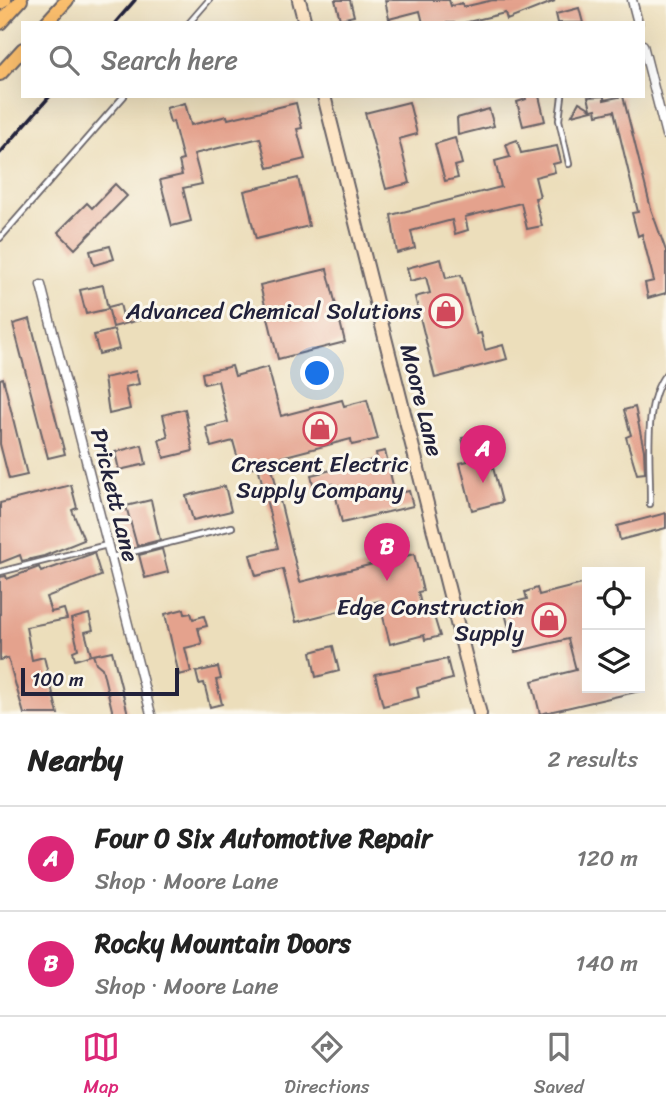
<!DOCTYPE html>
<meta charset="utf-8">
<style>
:root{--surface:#fff;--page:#f6f6f6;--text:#222;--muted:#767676;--line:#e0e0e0;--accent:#db2777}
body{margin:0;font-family:Sriracha,sans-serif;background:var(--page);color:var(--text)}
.controls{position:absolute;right:21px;bottom:21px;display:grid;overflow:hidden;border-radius:0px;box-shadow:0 7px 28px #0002}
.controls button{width:63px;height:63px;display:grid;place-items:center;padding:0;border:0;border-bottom:2px solid var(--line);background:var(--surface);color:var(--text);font:35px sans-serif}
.scale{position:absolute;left:21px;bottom:18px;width:158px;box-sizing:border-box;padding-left:7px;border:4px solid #22223b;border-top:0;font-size:19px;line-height:24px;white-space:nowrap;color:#22223b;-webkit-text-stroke:5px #fbf7ec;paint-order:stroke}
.you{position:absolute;left:318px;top:374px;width:24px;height:24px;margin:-18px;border:5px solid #fff;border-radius:50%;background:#1a73e8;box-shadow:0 0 0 10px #1a73e833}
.badge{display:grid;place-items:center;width:46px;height:46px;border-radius:50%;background:var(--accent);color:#fff;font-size:23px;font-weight:700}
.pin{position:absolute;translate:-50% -58px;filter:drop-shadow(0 2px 4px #0008)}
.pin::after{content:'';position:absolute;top:37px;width:24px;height:21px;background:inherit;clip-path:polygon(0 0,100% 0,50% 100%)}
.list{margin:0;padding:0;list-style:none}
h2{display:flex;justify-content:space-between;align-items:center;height:91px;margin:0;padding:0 28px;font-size:30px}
h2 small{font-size:23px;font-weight:400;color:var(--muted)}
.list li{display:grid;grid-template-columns:46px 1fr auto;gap:21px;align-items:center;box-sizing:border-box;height:105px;padding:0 28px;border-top:2px solid var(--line)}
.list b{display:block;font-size:26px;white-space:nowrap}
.list p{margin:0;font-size:23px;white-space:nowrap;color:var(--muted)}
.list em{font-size:23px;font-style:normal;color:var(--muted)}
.icon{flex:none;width:38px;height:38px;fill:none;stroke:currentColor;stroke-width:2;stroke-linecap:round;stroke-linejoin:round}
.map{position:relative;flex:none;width:666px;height:714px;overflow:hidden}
.search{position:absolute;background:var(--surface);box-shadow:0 7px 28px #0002;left:21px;right:21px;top:21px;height:77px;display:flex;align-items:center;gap:18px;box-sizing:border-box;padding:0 24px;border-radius:0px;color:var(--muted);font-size:26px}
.sheet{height:301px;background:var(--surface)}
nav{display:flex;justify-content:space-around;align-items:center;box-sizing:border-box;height:98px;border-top:2px solid var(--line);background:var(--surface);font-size:19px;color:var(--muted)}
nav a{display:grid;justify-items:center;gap:4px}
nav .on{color:var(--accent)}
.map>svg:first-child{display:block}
.building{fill:#e4a28d}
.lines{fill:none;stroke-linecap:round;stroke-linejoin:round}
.lane-casing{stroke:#696468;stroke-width:8}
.street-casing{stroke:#696468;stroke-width:11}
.secondary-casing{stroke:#696468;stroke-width:16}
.primary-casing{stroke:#696468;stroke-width:16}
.lane{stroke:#fff;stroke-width:4.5}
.street{stroke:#fff;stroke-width:8}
.secondary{stroke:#fde5c5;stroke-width:12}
.primary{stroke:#fabe6d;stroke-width:12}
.rail{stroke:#22223b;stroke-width:3.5}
.labels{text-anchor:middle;stroke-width:6;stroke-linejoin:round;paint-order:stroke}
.poi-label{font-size:23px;fill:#22223b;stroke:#fbf7ec;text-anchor:end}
.street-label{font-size:23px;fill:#22223b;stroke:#fbf7ec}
</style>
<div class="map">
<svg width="666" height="714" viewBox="0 0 666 714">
<rect width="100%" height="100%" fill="#fbf7ec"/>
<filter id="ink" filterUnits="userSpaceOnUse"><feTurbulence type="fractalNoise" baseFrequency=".0143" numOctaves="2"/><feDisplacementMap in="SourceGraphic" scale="14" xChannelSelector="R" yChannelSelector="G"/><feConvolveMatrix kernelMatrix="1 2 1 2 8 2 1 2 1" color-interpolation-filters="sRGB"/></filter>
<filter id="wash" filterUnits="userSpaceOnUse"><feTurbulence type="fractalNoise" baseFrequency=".00686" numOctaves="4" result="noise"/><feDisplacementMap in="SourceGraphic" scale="28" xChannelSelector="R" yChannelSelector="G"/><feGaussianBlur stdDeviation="1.57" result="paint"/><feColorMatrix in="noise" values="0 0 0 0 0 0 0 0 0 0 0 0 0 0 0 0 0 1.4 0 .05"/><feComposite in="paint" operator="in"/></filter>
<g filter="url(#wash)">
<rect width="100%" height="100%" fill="#ecdebb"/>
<g id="blocks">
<g class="building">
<path d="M335,0H350L354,16L340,19Z"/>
<path d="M385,0H449L451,6L462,3L463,7L493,0L555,1L507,20L505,13L464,23H423L420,11L389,19Z"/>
<path d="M579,8L583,23H558L556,14Z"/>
<path d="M525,96H539L545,121L523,126L517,102L526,99Z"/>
<path d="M604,96V100L623,96L651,209L666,251V293L648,298L645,283L654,281L642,234L638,236L632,213L638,212L614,111L597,115L596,109L572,115L579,102L591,109L588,97Z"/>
<path d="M409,102L417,134L399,139L410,183L386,189L365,113Z"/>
<path d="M185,103L191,125L227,116L228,119L296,103L302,128L297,129L305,159L268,168L260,138L194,154L202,184L183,188L191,221L172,226L160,180L182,175L179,161L183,160L173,121L170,122L166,108Z"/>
<path d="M489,109L494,126L458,135L457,118Z"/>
<path d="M455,138L462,164L455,166L458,178L445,181L435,144Z"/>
<path d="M517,140L521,153L557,146L561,162L553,164L555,172L535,177L540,197L535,198L542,226L527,229L521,203L465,217L468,230L455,234L452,220L411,231L415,248L397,253L391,215L501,187L495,161L510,157L506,144Z"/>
<path d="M298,178L309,226L256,239L244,191Z"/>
<path d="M115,184L127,196L75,249L58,232L87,203L92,208Z"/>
<path d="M110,246L114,259L94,265L90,251Z"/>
<path d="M441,259L446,278L461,275L477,334L481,333L485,350L503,345L507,359L435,378L415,297L430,293L426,277L410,281L407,268Z"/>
<path d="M327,269L345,342L278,359L260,285Z"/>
<path d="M103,285L108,309L86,314L80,290Z"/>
<path d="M120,304L123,316L148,310L150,317L113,327L108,307Z"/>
<path d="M30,319L65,454L48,458L13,324Z"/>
<path d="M114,330L119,349L99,354L94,335Z"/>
<path d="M232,366L235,376L268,367L281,416L342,400L344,406L367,400L378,439L352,445L351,439L270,460L300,582L414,554L423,591L418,592L424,616L433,613L440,636L425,640L424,635L390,644L379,601L296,622L283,569L256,576L250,555L278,548L258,466L241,470L233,441L211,447L206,427L228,422L218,381L204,384L202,373Z"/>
<path d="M136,371L139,384L125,387L130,409L109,414L104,378Z"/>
<path d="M3,378L27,475L9,479L0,444V379Z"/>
<path d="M635,407L644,450L645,473L637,474L626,437L631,435L624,410Z"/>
<path d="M185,409L193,451L164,458L159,440L168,437L163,415Z"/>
<path d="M484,433L502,502L472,510L460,463L468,461L462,438Z"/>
<path d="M142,445L146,464L119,470L115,452Z"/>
<path d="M385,451L395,494L409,491L413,506L342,523L333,484L314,489L311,475L377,459L376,453Z"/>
<path d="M71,485L77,508L72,510L84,540L44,556L22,561L20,555L0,563V503Z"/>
<path d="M225,486L231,511L193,520L186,496Z"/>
<path d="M151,500L160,540L137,546L126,506Z"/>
<path d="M666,513V528L620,540L617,526Z"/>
<path d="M162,549L168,572L145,578L139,555Z"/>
<path d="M94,553L101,576L46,597L51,612L64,609L67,619L26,627L32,660L44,657L58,714H24L8,658L0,660V577L6,576L7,579L39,567L41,572Z"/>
<path d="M586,583L587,688H640V691L540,714L532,681L576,670L568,639L515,652L503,605L527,599L525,592L537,588L539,595Z"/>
<path d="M184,609L185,614L191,613L193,619L204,616L207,626L198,628L202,644L185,648L191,672L179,675L165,614Z"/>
<path d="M89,614L93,630L85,632L91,655L75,660L73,651L78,649L71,619Z"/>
<path d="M333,646L339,671L316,677L311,652Z"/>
<path d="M112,651L123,694L128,714H113L102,668L96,663L93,655Z"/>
<path d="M447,659L452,679L417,688L419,697L383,706L375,674Z"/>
<path d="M218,667L221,679L216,680L222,704L210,707L204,683L199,684L196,672Z"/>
</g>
</g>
</g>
<g filter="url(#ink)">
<use href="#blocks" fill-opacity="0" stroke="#696468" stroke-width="2"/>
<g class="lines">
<defs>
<g id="lane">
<path d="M189,23L209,0"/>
<path d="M562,96L559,120L569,164"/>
<path d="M0,238L124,96"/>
<path d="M650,504C651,466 642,403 666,374"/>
<path d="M112,557L232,527"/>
<path d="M0,572L107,545"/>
</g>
<g id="street">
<path d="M632,0L638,23"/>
<path d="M643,45L666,135"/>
<path d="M41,285L151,714"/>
</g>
<g id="secondary">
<path d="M299,0L305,23"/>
<path d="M324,96L480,714"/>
</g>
<g id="primary">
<path d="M0,3L5,0"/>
<path d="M0,23L21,0"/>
<path d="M46,23L67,0"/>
<path d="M0,74L23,49"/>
</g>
</defs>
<use href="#lane" class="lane-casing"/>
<use href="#street" class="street-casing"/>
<use href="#secondary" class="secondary-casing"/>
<use href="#primary" class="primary-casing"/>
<use href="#lane" class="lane"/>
<use href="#street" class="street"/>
<use href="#secondary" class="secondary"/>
<use href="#primary" class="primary"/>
<g class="rail">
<path d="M115,23L135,0"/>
<path d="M0,153L50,96"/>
</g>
</g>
</g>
<defs>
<symbol id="shop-ring" viewBox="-11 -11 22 22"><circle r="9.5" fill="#fbf7ec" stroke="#d1495b" stroke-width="1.5"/><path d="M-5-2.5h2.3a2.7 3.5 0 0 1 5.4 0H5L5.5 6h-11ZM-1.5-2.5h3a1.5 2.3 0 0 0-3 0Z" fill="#d1495b"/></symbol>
</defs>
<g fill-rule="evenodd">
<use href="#shop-ring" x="427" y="292" width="38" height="38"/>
<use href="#shop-ring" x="301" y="410" width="38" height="38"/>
<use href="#shop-ring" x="530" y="601" width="38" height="38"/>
</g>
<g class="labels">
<g class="poi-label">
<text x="422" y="319">Advanced Chemical Solutions</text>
<text x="320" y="472" text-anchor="middle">Crescent Electric<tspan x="320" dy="26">Supply Company</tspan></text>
<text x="524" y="615">Edge Construction<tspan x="524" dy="26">Supply</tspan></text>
</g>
<g class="street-label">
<text transform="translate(422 400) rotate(76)" y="8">Moore Lane</text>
<text transform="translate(115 495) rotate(76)" y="8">Prickett Lane</text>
</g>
</g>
</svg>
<div class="controls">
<button><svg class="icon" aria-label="locate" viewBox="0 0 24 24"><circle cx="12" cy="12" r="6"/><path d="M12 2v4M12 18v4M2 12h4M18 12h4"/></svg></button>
<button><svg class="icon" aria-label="layers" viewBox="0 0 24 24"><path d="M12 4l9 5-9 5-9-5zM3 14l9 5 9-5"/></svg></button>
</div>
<div class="scale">100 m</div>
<div class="you"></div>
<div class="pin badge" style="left:483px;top:483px">A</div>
<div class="pin badge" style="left:387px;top:581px">B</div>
<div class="search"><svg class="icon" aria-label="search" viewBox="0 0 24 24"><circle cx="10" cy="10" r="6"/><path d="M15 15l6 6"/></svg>Search here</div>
</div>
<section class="sheet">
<h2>Nearby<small>2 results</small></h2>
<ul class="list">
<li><span class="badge">A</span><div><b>Four 0 Six Automotive Repair</b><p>Shop · Moore Lane</p></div><em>120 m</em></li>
<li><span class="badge">B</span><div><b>Rocky Mountain Doors</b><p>Shop · Moore Lane</p></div><em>140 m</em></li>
</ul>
</section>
<nav>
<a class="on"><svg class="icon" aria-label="map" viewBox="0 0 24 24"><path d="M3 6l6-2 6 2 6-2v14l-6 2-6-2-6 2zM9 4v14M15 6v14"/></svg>Map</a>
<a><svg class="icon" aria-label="directions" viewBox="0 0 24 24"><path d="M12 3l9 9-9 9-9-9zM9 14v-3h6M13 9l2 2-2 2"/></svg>Directions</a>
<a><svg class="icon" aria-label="saved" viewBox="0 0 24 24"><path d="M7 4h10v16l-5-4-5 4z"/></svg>Saved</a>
</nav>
